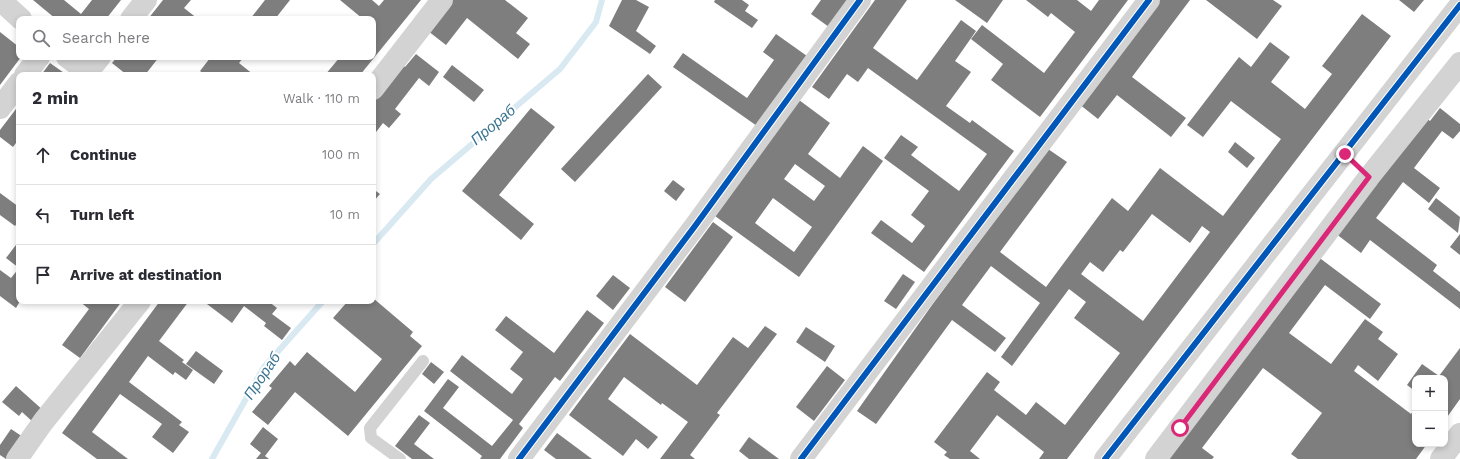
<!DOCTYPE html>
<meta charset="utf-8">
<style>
:root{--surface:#fff;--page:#f7f7f7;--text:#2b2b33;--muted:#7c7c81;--line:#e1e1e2}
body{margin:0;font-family:"Work Sans",sans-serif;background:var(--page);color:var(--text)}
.controls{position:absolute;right:12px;bottom:12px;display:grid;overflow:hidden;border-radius:8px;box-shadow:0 2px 6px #0003}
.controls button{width:36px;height:36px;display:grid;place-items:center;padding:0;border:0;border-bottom:1px solid var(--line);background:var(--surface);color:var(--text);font:20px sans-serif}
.stop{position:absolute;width:12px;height:12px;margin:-9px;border:3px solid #db2777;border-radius:50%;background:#fff}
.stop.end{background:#db2777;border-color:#fff;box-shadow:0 1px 4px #0008}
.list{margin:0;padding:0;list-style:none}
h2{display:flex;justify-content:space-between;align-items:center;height:52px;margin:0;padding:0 16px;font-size:17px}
h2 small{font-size:13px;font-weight:400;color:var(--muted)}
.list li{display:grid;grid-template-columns:26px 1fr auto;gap:12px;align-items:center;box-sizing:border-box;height:60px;padding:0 16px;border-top:1px solid var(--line)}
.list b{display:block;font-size:15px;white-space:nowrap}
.list em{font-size:13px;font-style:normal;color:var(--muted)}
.icon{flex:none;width:22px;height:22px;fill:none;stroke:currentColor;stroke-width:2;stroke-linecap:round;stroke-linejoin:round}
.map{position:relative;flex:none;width:1460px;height:459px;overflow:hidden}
.search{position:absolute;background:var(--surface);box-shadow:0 2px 6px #0003;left:16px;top:16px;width:360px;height:44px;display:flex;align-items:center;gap:10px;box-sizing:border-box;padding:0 14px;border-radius:8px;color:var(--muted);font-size:15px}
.panel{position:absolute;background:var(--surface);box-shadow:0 2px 6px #0003;left:16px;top:72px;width:360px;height:232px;border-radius:8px}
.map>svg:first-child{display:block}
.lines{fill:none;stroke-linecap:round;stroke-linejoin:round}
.stream{stroke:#d8e9f2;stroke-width:6}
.building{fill:#7e7e7e;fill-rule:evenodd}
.service{stroke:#d3d3d3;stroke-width:12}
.minor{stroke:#d3d3d3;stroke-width:22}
.cycleway-casing{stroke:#fff;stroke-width:8}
.cycleway{stroke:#0057b8;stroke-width:6}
.route{stroke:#db2777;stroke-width:5}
.labels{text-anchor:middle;stroke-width:4;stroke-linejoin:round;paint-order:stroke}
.water-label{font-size:15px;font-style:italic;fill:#3a7391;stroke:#fff}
</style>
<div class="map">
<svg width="1460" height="459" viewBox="0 0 1460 459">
<rect width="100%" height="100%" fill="#fff"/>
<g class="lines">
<g class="stream">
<path d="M373,244L431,179L560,69L596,22L602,0"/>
<path d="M212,459L264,367L323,301"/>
</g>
</g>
<g class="building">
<path d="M33,0H64L81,14L92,0H121L106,19H56Z"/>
<path d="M163,0H191L184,8L198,19H148Z"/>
<path d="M265,0H290L275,19H250Z"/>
<path d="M340,0H372L379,6L384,0H421L360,75H325L340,57H373V19H363Z"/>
<path d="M453,0H505L528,18L516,33L530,44L518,59L467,18L446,45L428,31Z"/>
<path d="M622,0H636L649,7L636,31L656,46L650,54L609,26Z"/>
<path d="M715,0H742L749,5L745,11L758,20L752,28L714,2Z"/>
<path d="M821,0H848L829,27L811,14Z"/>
<path d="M875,0H907L873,48L917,80L961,20L976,31L955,61L971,72L946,106L970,123L972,120L1014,151L924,272L871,233L881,220L912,243L925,226L911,215L929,191L884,158L901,135L918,147L911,155L959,191L987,154L868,68L858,82L847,74L829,99L812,87Z"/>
<path d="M955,0H1003L987,23Z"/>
<path d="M1026,0H1077L1091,11L1099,0H1128L1040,117L991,80L1003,64L971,39L982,25L1044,73L1075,32L1051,13L1048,17Z"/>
<path d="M1158,0H1190L1132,77L1186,118L1171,137L1117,95L1098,119L1079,104Z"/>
<path d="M1206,0H1273L1282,6L1257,39Z"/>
<path d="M1399,0H1424L1414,12Z"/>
<path d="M1362,14L1391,36L1067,459H1039L1044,452L997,415L970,451L980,459H950L944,455L947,452L934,442L987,372L1000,382L994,390L1026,415L1036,402L1065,425L1120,353L1074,318L1086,302L1069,289L1012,366L1001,357L1040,303L991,266L962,305L1006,338L995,352L952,320L876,424L857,411L932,305L1048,149L1067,162L1000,252L1046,287L1112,198L1128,211L1160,168L1223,216L1281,139L1231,101L1203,137L1187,125L1239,57L1251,67L1270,42L1290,57L1271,82L1305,109L1332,74L1322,66ZM1152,214L1190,243L1202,226L1210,232L1143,321L1081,274L1090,262L1103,272L1120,250L1123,252Z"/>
<path d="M0,32L19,47V57H21L0,85Z"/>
<path d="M776,34L807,56L757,126L673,67L683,53L747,98L774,60L763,52Z"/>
<path d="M416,54L439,72L429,86L419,78L395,109L401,114L389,128L383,123L373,136V99L402,64L405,67Z"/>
<path d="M117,57H159L145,75H127L112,63Z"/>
<path d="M208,57H244L239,63L254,75H205L200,71L210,58Z"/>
<path d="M50,63L67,75H41Z"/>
<path d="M452,65L484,90L474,102L443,77Z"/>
<path d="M648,74L662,87L575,182L561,169Z"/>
<path d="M799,100L830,123L808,154L840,178L863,146L883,161L799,277L715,216ZM795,164L825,186L814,201L784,179ZM773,198L812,227L794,252L755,223Z"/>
<path d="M19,105V139L13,147L0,137V130Z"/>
<path d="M531,108L555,127L499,195L534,224L521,240L462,191Z"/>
<path d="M1440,108L1460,124V131L1453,139L1442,131L1414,168L1440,188L1429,203L1403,182L1376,218L1437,265L1433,271L1460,292V309L1370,240L1361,253L1335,233L1424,116L1430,121Z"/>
<path d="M1235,142L1255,158L1247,168L1228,152Z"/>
<path d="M673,180L685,189L676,201L664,191Z"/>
<path d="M373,189L380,194L373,202Z"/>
<path d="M0,193L19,207V221L15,226L0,215Z"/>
<path d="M1436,198L1460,217L1458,233L1428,209Z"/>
<path d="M713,222L733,237L685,302L665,287Z"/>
<path d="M1460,234V255L1450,247Z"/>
<path d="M19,241V301H20L16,308L0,296V270L11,278L19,268L6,258Z"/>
<path d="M1317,256L1381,304L1370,319L1325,285L1289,333L1331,364L1365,319L1383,332L1378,339L1398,354L1378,381L1358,365L1354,371L1411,414L1415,409V444H1427L1416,459H1298L1291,454L1322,413L1263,368L1202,448L1214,457L1212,459H1165Z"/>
<path d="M903,274L915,282L896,309L884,301Z"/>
<path d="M613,275L630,288L613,310L596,296Z"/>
<path d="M373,298L413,332L410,336L422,346L348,436L295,392L268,425L252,412L272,388L269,386L290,361L295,366L307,352L355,392L382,359L333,318L348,301H373Z"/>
<path d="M79,301H122L80,358L62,345L89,309Z"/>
<path d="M160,301H189L159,341L184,360L182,362L193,370L186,380L175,372L173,375L148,356L129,382L182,422L179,425L189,432L173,453L152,437L162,424L120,394L92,432L128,459H97L62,433Z"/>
<path d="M203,301H268L277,308L272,314L291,328L282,340L264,326L266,323L244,306L232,323Z"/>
<path d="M587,310L604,323L560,381L555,377L519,424L523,428L500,459H480L482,456L424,411L448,379L459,387L443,408L492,446L513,420L450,371L462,355L512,394L523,379L510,369L523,352L495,330L506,316L554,353Z"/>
<path d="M765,326L777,334L717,413L720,415L690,455L695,459H660L688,422L662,403L661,405L624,377L608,399L658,437L648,449L636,439L623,456L569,415L630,334L697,385L733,337L748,348Z"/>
<path d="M806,327L835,346L825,362L796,342Z"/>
<path d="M1460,348V399L1445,420V378H1415V391L1407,385L1422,364L1439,376Z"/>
<path d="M196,351L223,371L214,384L186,364Z"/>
<path d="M431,362L444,372L434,384L422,374Z"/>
<path d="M827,366L845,380L814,421L796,407Z"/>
<path d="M16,386L44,411L34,423L22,412L19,416L2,402Z"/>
<path d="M419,415L430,423L414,444L434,459H412L395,446Z"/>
<path d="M263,427L278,439L265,456L269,459H256L261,453L250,444Z"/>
<path d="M11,429L23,437L6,459L0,455V445Z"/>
<path d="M557,433L592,459H556L544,450Z"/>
<path d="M749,437L779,459H749L739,451Z"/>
</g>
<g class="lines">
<path class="service" d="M400,459L371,438L370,428L423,361"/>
<g class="minor">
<path d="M0,0L21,19"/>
<path d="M131,19L146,0"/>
<path d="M67,57L91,75"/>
<path d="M88,72L100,57"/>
<path d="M25,75L39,57"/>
<path d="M373,89L442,0"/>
<path d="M0,108L19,83"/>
<path d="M17,459L43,422L140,301"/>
<path d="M519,459L695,226L860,0"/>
<path d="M801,459L1149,0"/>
<path d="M1105,459L1460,5"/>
<path d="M1156,459L1369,177L1460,63"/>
<path d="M1441,459L1460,434"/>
</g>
<defs>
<g id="cycleway">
<path d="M519,459L695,226L860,0"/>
<path d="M801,459L1149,0"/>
<path d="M1105,459L1460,5"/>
</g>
</defs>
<use href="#cycleway" class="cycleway-casing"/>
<use href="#cycleway" class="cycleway"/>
</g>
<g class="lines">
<path class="route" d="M1180,428L1369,177L1345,154"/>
</g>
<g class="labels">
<g class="water-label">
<text transform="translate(493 125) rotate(-40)" y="5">Прораб</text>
<text transform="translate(262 376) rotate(-56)" y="5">Прораб</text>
</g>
</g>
</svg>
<div class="controls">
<button>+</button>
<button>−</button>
</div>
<div class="stop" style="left:1180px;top:428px"></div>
<div class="stop end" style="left:1345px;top:154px"></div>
<div class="search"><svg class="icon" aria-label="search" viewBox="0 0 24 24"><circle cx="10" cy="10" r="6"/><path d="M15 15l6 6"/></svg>Search here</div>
<section class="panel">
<h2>2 min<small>Walk · 110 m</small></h2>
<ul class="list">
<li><svg class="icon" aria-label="ahead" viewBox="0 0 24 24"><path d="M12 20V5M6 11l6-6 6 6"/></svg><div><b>Continue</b></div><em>100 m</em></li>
<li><svg class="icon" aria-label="left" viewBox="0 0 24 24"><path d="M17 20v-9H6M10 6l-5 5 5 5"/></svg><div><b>Turn left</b></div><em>10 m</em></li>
<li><svg class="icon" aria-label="arrive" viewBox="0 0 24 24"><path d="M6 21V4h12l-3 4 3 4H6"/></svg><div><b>Arrive at destination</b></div></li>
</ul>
</section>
</div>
